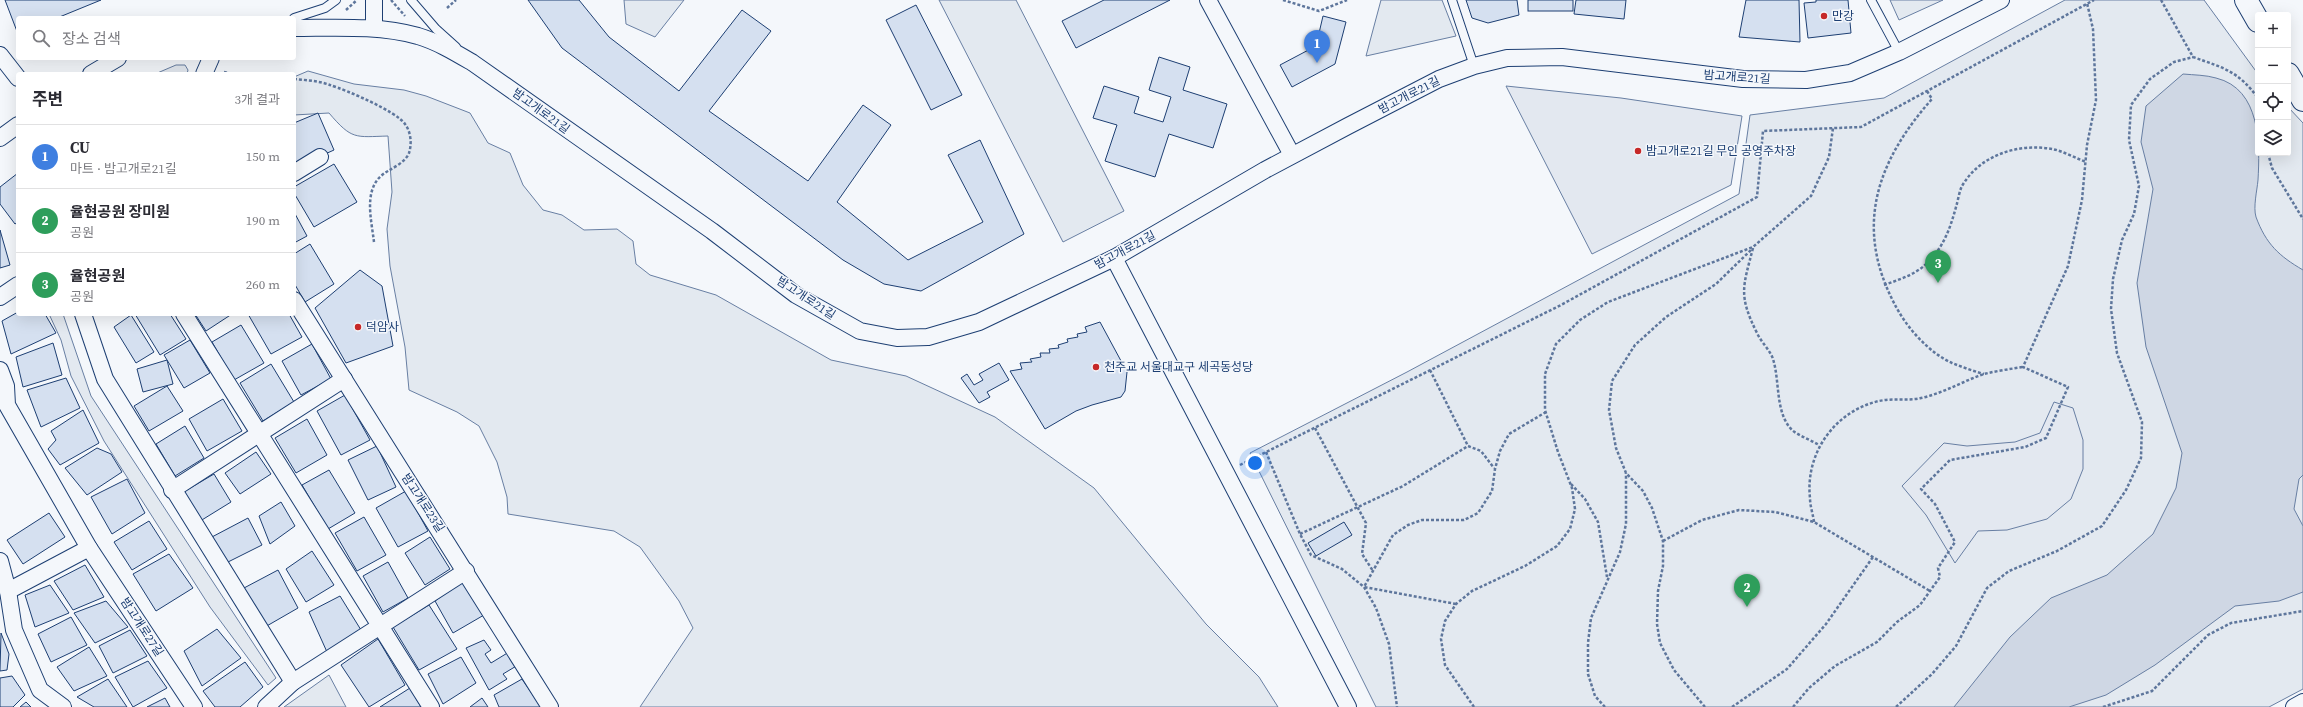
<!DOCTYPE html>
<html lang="ko">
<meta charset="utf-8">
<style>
:root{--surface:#fff;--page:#f7f7f7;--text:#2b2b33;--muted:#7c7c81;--line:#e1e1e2;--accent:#c62828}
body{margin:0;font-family:"Source Serif 4","Noto Sans KR",serif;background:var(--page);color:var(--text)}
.controls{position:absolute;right:12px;top:12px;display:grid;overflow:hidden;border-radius:4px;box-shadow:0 4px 16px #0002}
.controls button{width:36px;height:36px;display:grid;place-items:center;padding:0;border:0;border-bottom:1px solid var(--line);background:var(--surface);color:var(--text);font:20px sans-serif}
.you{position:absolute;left:1255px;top:463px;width:14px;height:14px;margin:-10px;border:3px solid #fff;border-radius:50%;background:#1a73e8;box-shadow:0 0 0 6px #1a73e833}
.badge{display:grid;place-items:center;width:26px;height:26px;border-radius:50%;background:var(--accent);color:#fff;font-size:13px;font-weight:700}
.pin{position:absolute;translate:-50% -33px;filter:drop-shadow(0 1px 2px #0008)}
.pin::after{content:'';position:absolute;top:21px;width:14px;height:12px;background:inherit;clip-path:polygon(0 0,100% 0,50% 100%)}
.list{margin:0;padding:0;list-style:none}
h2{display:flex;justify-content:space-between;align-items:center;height:52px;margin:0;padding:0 16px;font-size:17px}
h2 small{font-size:13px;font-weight:400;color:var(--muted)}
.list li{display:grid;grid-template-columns:26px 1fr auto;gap:12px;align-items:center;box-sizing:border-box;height:64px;padding:0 16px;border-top:1px solid var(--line)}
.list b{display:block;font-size:15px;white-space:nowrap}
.list p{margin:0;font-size:13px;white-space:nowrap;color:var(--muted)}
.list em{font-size:13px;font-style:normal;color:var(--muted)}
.icon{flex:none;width:22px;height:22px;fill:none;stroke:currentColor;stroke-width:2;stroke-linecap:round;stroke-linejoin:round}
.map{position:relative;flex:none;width:2303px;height:707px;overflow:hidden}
.search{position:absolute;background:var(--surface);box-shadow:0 4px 16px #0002;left:16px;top:16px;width:280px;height:44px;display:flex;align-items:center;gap:10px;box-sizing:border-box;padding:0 14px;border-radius:4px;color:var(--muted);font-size:15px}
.panel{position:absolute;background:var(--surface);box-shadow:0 4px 16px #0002;left:16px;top:72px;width:280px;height:244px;border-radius:4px}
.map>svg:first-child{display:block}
.green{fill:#e3e9f0;stroke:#687fa3}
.parking{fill:#e3e8f0;stroke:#687fa3}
.water{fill:#cfd7e4;stroke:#687fa3}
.building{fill:#d5e0f0;stroke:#1d3f73}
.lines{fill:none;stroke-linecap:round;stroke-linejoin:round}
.lane-casing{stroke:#1d3f73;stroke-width:10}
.street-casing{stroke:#1d3f73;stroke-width:18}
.secondary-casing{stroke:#1d3f73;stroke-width:24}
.path{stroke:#5e769c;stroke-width:2.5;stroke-dasharray:3 2;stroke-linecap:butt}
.lane{stroke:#f4f7fb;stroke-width:8}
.street{stroke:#f4f7fb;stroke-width:16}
.secondary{stroke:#f4f7fb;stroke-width:22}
.poi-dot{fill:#c62828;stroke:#f4f7fb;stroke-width:1.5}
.labels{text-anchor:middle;stroke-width:3;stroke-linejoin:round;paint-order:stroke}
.poi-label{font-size:12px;fill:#1d3f73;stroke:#f4f7fb;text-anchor:start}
.street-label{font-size:12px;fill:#1d3f73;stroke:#f4f7fb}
</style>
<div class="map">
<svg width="2303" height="707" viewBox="0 0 2303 707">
<rect width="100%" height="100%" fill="#f4f7fb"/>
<g class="green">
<path d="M624,0H684L655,37L626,24Z"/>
<path d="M939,0H1016L1124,211L1063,242Z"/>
<path d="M1381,0H1442L1456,36L1366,56Z"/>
<path d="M1890,0H1943L1899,20Z"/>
<path d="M2065,0H2204L2258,74V153H2288V107L2303,123V689L2269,707H1376L1250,453L1407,372L1739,194L1750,115L1884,98Z"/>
<path d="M176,65H185L188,70L187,74H155Z"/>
<path d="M308,71L354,84L404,90L426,96L470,113L488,143L510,153L523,185L543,210L562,215L584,230L617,229L633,241L636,264L650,275L716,295L831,360L906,376L995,417L1094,488L1206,624L1259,677L1278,707H640L693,628L679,601L640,547L614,531L508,514L507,497L497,462L479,426L457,412L409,390L405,347L390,266L387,229L392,192L388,136C355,137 352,140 329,113L294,115V77Z"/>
<path d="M49,314H63L91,396L276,678L268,685L210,607L104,441L71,376L61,340Z"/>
<path d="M329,675L346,707H284Z"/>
</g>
<g class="parking">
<path d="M1506,86L1621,98L1742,116L1731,185L1592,254Z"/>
<path d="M2054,402L2073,408L2083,440V469L2071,499L2047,519L2007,530L1978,531L1955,563L1926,515L1902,486L1944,443L1967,446L2015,442L2040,433Z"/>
</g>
<path class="water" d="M2183,74C2194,75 2206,75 2216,78C2261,89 2260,145 2258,180C2257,191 2253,207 2256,217C2266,244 2279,256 2303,270V475L2299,479L2294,509L2303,526V592L2279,601L2235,606L2155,665L2106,695L2069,707H1954L2010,637L2051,598L2107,575L2153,534L2176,488L2182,453L2146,347L2137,283L2153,189L2141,142L2146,106Z"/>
<g class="building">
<path d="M5,0H101L57,18H18V34Z"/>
<path d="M528,0H579L609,37L679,91L742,10L771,31L709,111L808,181L863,105L891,125L837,202L908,260L983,222L948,155L980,140L1024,234L921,291L884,284L843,260L562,48Z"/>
<path d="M1104,0H1170L1076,48L1062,21Z"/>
<path d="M1466,0H1517L1519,15L1488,23L1472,18Z"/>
<rect x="1528" y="0" width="45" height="11"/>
<path d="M1576,0H1626L1624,19L1574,14Z"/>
<path d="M1746,0H1799L1800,42L1739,37Z"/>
<path d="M1816,0H1848L1851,33L1808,38L1804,3L1816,2Z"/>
<path d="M916,5L962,95L931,110L886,20Z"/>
<path d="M1323,16L1346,22L1335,64L1292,87L1280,65L1316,46Z"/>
<path d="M1159,57L1190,67L1183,90L1227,104L1213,148L1169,134L1155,177L1105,161L1117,125L1093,118L1104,86L1139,97L1134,113L1163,122L1171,97L1149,90Z"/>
<path d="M318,113L334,150L294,168V123Z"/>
<path d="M334,164L357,202L314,227L294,193V187Z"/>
<path d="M18,173V222L15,224L0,204V187Z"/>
<path d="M294,212L307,236L294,243Z"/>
<path d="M0,230L10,265L0,268Z"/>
<path d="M310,244L334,284L305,302L294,283V254Z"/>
<path d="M360,270L382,286L393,346L346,363L315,308Z"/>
<path d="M18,312V314H45L56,333L11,354L2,321Z"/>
<path d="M135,314H170L186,339L160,355Z"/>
<path d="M195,314H232L206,331Z"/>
<path d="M248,314H289L302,337L271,354Z"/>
<path d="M131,315L154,352L136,363L114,327Z"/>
<path d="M1100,322L1127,372L1125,391L1121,397L1092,405L1076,411L1045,429L1010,371L1022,369L1020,363L1032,362L1030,359L1041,357L1040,353H1050L1049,349L1059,348L1058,345L1068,342L1067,339L1078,337L1077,334L1087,332L1085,327Z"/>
<path d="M241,325L264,363L234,380L212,342Z"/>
<path d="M190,340L210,373L184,388L164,355Z"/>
<path d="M53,343L62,375L23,387L16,357Z"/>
<path d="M312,344L331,379L301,395L282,361Z"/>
<path d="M167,360L173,384L143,392L137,369Z"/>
<path d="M999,363L1009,380L987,392L990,397L979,403L961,378L967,374L974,385L983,380L979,374Z"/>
<path d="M271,364L294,402L263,421L240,383Z"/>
<path d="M66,378L80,408L41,427L27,390Z"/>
<path d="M167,386L183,411L149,431L134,406Z"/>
<path d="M345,395L370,440L341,455L317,411Z"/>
<path d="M223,399L242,431L207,451L189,419Z"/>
<path d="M83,410L99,443L60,465L48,449L56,440L51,431Z"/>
<path d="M307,419L327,455L296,473L275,438Z"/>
<path d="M185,426L204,458L175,476L156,444Z"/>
<path d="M377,446L396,487L368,500L348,460Z"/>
<path d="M97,448L111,454L122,472L87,495L65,468Z"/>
<path d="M256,452L271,474L240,494L225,473Z"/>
<path d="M329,470L355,513L328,529L302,485Z"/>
<path d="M214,474L231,502L197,523L180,494Z"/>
<path d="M127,479L145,513L112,534L91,497Z"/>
<path d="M406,491L428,531L398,547L376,508Z"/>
<path d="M281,502L295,526L270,544L259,516Z"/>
<path d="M49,513L65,537L23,564L7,540Z"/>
<path d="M364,517L386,555L357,571L335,533Z"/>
<path d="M248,518L262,545L224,564L210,538Z"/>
<path d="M149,521L167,549L132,570L114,542Z"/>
<path d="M1344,522L1352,535L1316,556L1308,543Z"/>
<path d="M430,537L450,569L425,585L405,553Z"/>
<path d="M312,551L334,585L306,602L286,569Z"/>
<path d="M169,554L193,588L156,611L133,574Z"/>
<path d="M388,562L408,598L383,612L363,576Z"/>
<path d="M85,565L104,597L73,610L54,581Z"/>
<path d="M278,570L298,608L265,627L244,588Z"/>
<path d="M464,580L484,615L453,633L435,601Z"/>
<path d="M50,585L69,613L35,627L25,595Z"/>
<path d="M340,596L361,630L327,652L309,612Z"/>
<path d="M106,601L128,627L95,643L74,613Z"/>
<path d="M429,605L457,649L419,670L393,627Z"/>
<path d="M71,617L87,645L51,662L38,634Z"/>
<path d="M217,629L241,658L202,686L184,651Z"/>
<path d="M130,630L147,656L113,673L99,646Z"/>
<path d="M1,633L9,654L7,670L0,671Z"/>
<path d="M378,639L405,685L369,707L341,665Z"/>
<path d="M484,640L491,650L485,654L491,663L509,652L518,665L503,674L507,679L489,690L466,648Z"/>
<path d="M89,647L107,676L74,691L57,667Z"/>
<path d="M461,657L476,683L443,704L428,674Z"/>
<path d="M148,661L167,688L133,707L115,677Z"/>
<path d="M245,662L263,687L240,707H215L203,691Z"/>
<path d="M12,676L25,695L13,707H0V678Z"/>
<path d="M108,679L127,707H94L77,697Z"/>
<path d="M522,679L541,707H499L494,695Z"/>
<path d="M410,688L421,707H380Z"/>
<path d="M165,698L170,707H147Z"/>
<path d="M482,698L488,707H470Z"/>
<path d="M26,702L31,707H20Z"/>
</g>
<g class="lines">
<defs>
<g id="lane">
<path d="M411,0L436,29L456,47"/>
<path d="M1452,0L1474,66"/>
<path d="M1871,0L1899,52"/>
<path d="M294,18L325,8L336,0"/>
</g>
<g id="street">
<path d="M1208,0L1292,155"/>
<path d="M294,28C335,28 378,25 418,36C438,42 456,53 473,63L712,231L796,295L860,331L897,338L928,337L979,322L1114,258L1265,170L1348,126L1439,79L1474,66L1507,58L1562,57L1743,79L1806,80L1850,73L1899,52L2001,0"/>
<path d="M374,28V0"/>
<path d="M0,55L18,78"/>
<path d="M91,74L118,58"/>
<path d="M204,74L211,58"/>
<path d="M0,138L18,125"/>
<path d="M294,173L320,157"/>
<path d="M1114,258L1348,707"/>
<path d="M0,297L18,285"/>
<path d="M294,300L550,707"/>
<path d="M83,314L105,379L293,682"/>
<path d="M184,314L431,707"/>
<path d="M0,370L6,386L7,405L89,548L194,707"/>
<path d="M172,490L344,379"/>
<path d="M0,561L8,591L14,630L40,690L63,707"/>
<path d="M8,591L89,548"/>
<path d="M266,707L293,682L466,571"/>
<path d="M2294,707L2303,702"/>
</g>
<g id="secondary">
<path d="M2246,0L2258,21"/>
<path d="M2288,74L2303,100"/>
</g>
</defs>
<use href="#lane" class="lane-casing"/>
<use href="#street" class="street-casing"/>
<use href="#secondary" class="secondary-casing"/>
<g class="path">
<path d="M391,0L405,16"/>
<path d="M1283,0L1319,11L1347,0"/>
<path d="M2161,0L2193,57C2224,68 2238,71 2258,98"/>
<path d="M447,8L456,0"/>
<path d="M346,10L357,0"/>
<path d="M224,72L232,74"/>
<path d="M294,79C306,80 319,81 330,85C346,90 396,111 405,124C411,132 412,144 409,153C406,161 395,167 388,171C362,185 371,217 374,242"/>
<path d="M1927,91L1932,99C1877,161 1854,226 1894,303C1906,327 1928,352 1952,363C1962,367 1973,371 1984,374"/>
<path d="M2268,153L2272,168L2303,219"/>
<path d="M1753,248C1743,287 1738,295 1757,333C1761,342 1770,350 1773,359C1780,381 1775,413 1792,430C1799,436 1811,440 1819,445"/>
<path d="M1884,285C1898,280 1914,275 1925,265C1943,249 1950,229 1956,207C1958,201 1959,192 1962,186C1980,155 2018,143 2052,149C2063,151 2075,158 2086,162"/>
<path d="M1430,370L1468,446"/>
<path d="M1315,428L1366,523L1362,554L1373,571"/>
<path d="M1266,452L1300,534L1311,555L1342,569L1364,587L1376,608L1389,644L1397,707"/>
<path d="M1240,465L1561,305L1757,197L1763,131L1861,127L2094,0"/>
<path d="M1571,484L1585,499L1598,522L1607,577"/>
<path d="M1814,522C1813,514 1810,506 1810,498C1805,453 1835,411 1879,401C1893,398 1908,401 1921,398C1944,393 1963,381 1984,374C1996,371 2010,369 2023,367"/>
<path d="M1300,534L1403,486L1468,446L1481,451L1494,468"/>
<path d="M1663,541L1702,520L1739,510L1775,512L1814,522L1930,591"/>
<path d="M1456,604L1364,587L1393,535L1408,525L1422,520H1464L1478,513L1492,491L1495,469L1500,451L1509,434L1546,412"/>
<path d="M1474,707L1445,665L1441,639L1445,621L1456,604L1472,591L1525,566L1557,546L1570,529L1575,509L1572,488L1558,452L1545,410V374L1556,344L1580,320L1608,302L1753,247L1811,196L1829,157L1833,128"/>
<path d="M1605,707L1595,696L1588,674V643L1591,618L1620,552L1626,524V473"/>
<path d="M1705,707L1674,670L1660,643L1657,624L1658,591L1663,566V541L1652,508L1643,491L1626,473L1616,448L1609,410L1612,381L1635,345L1666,317L1716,284L1752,249"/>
<path d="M1732,707L1787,669L1826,624L1873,557"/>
<path d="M1793,707L1809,688L1835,666L1877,642L1897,622L1920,605L1940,577L1938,568L1955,542L1935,504L1921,489L1950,460L2025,447L2046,438L2068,387L2023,367L2068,266L2082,200L2087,145L2096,100L2093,29L2087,3"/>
<path d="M1896,707L1932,674L1956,646L1987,588L2009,571L2057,551L2102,526L2126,490L2141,458L2142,422L2117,353L2111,309L2113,279L2122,240L2134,214L2139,186L2129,140L2131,105L2150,79L2174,62L2193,57"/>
<path d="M2103,707L2152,691L2208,635L2231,623L2303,611"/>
</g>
<use href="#lane" class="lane"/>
<use href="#street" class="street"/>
<use href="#secondary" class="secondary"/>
</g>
<g class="poi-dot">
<circle cx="1824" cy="16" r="4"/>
<circle cx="1638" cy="151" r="4"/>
<circle cx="358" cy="327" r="4"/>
<circle cx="1096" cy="367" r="4"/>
</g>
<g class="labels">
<g class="poi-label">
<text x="1832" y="20">만강</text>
<text x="1646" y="155">밤고개로21길 무인 공영주차장</text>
<text x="366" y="331">덕암사</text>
<text x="1104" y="371">천주교 서울대교구 세곡동성당</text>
</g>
<g class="street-label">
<text transform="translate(1737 77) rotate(4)" y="4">밤고개로21길</text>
<text transform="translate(1409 95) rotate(-27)" y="4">밤고개로21길</text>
<text transform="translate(541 111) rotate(36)" y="4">밤고개로21길</text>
<text transform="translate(1125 250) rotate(-28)" y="4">밤고개로21길</text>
<text transform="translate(806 298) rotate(33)" y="4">밤고개로21길</text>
<text transform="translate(423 503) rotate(57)" y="4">밤고개로23길</text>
<text transform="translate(142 627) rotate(57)" y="4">밤고개로27길</text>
</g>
</g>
</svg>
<div class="controls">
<button>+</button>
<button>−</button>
<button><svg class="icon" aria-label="locate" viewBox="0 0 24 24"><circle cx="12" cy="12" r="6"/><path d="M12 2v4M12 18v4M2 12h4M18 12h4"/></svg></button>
<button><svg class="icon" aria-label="layers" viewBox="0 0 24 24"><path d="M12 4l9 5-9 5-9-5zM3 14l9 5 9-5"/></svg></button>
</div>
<div class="you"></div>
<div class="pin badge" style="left:1317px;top:63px;background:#3f7fe0">1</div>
<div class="pin badge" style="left:1747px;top:607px;background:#2e9e5b">2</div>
<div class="pin badge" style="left:1938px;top:283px;background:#2e9e5b">3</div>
<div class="search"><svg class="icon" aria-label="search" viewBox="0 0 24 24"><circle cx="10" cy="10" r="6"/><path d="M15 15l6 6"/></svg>장소 검색</div>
<section class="panel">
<h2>주변<small>3개 결과</small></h2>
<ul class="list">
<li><span class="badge" style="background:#3f7fe0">1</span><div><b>CU</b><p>마트 · 밤고개로21길</p></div><em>150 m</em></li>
<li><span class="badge" style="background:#2e9e5b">2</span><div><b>율현공원 장미원</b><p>공원</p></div><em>190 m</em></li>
<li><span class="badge" style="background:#2e9e5b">3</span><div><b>율현공원</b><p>공원</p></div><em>260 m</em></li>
</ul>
</section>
</div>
